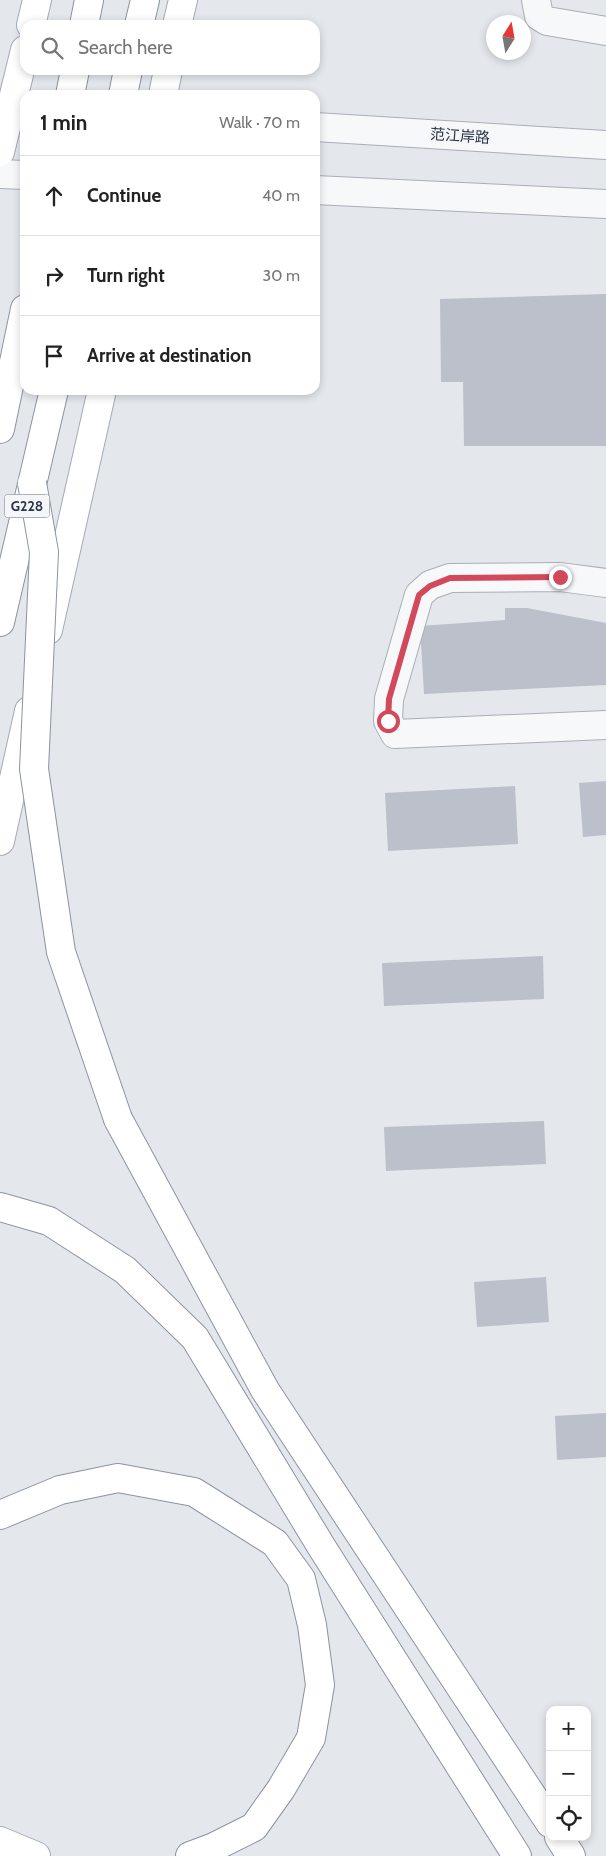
<!DOCTYPE html>
<meta charset="utf-8">
<style>
:root{--surface:#fff;--page:#f6f6f6;--text:#222;--muted:#767676;--line:#e0e0e0}
body{margin:0;font-family:Cabin,"Noto Sans SC",sans-serif;background:var(--page);color:var(--text)}
.controls{position:absolute;right:15px;bottom:15px;display:grid;overflow:hidden;border-radius:10px;box-shadow:0 2px 8px #0003}
.controls button{width:45px;height:45px;display:grid;place-items:center;padding:0;border:0;border-bottom:1px solid var(--line);background:var(--surface);color:var(--text);font:25px sans-serif}
.compass{position:absolute;left:486px;top:15px;width:45px;height:45px;border-radius:50%;background:var(--surface);box-shadow:0 2px 8px #0003;rotate:11deg}
.stop{position:absolute;width:15px;height:15px;margin:-11px;border:4px solid #d1495b;border-radius:50%;background:#fff}
.stop.end{background:#d1495b;border-color:#fff;box-shadow:0 1px 5px #0008}
.list{margin:0;padding:0;list-style:none}
h2{display:flex;justify-content:space-between;align-items:center;height:65px;margin:0;padding:0 20px;font-size:21px}
h2 small{font-size:16px;font-weight:400;color:var(--muted)}
.list li{display:grid;grid-template-columns:32px 1fr auto;gap:15px;align-items:center;box-sizing:border-box;height:80px;padding:0 20px;border-top:1px solid var(--line)}
.list b{display:block;font-size:19px;white-space:nowrap}
.list em{font-size:16px;font-style:normal;color:var(--muted)}
.icon{flex:none;width:28px;height:28px;fill:none;stroke:currentColor;stroke-width:2;stroke-linecap:round;stroke-linejoin:round}
.map{position:relative;flex:none;width:606px;height:1856px;overflow:hidden}
.search{position:absolute;background:var(--surface);box-shadow:0 2px 8px #0003;left:20px;top:20px;width:300px;height:55px;display:flex;align-items:center;gap:12px;box-sizing:border-box;padding:0 18px;border-radius:15px;color:var(--muted);font-size:19px}
.panel{position:absolute;background:var(--surface);box-shadow:0 2px 8px #0003;left:20px;top:90px;width:300px;height:305px;border-radius:15px}
.map>svg:first-child{display:block}
.building{fill:#bbc0ca}
.lines{fill:none;stroke-linecap:round;stroke-linejoin:round}
.minor-casing{stroke:#a9aeb7;stroke-width:30}
.major-casing{stroke:#a3abb8;stroke-width:30}
.highway-casing{stroke:#8b94a3;stroke-width:30}
.minor{stroke:#f7f8fa;stroke-width:28}
.major{stroke:#fff;stroke-width:28}
.highway{stroke:#fff;stroke-width:28}
.highway-bridge-casing{stroke:#8b94a3;stroke-width:30;stroke-linecap:butt}
.highway-bridge{stroke:#fff;stroke-width:28}
.route{stroke:#d1495b;stroke-width:6}
.labels{text-anchor:middle;stroke-width:4;stroke-linejoin:round;paint-order:stroke}
.shield{fill:#f4f6f9;stroke:#676e7b;stroke-width:1}
.shield-label{font-size:14px;font-weight:bold;fill:#2b3445}
.street-label{font-size:15px;fill:#2b3445;stroke:#f4f6f9}
</style>
<div class="map">
<svg width="606" height="1856" viewBox="0 0 606 1856">
<rect width="100%" height="100%" fill="#e4e7ec"/>
<g class="building">
<path d="M606,294V446H464L463,382H441L440,299Z"/>
<path d="M505,608H527L606,623V685L424,694L420,626L505,620Z"/>
<path d="M606,781V835L583,837L579,783Z"/>
<path d="M515,786L518,844L388,851L385,793Z"/>
<path d="M543,956L544,999L384,1006L382,963Z"/>
<path d="M544,1121L546,1164L386,1171L384,1127Z"/>
<path d="M546,1277L549,1322L477,1327L474,1282Z"/>
<path d="M606,1413V1457L557,1460L555,1416Z"/>
</g>
<g class="lines">
<defs>
<g id="minor">
<path d="M536,0L539,16L547,21L606,31"/>
<path d="M315,127L606,145"/>
<path d="M0,174L25,175"/>
<path d="M315,190L606,204"/>
<path d="M606,583L560,577L450,578L430,585L419,595L389,699L388,721L395,734L606,725"/>
</g>
<g id="major">
<path d="M31,25L37,0"/>
<path d="M177,25L183,0"/>
<path d="M163,95L168,70"/>
<path d="M0,152L25,50"/>
<path d="M48,630L102,390"/>
<path d="M0,841L29,711"/>
<path d="M0,1841L36,1856"/>
</g>
<g id="highway">
<path d="M84,25L89,0"/>
<path d="M139,25L145,0"/>
<path d="M70,95L75,70"/>
<path d="M123,95L128,70"/>
<path d="M0,429L25,309"/>
<path d="M0,622L54,390"/>
<path d="M118,1119L265,1390L550,1823"/>
<path d="M0,1207L49,1221L125,1270L195,1338L321,1546L517,1856"/>
<path d="M0,1515L60,1490L118,1478L194,1492L275,1543L301,1579L312,1625L320,1685L311,1738L281,1789L254,1827L214,1847L190,1856"/>
<path d="M559,1837L571,1856"/>
</g>
</defs>
<use href="#minor" class="minor-casing"/>
<use href="#major" class="major-casing"/>
<use href="#highway" class="highway-casing"/>
<use href="#minor" class="minor"/>
<use href="#major" class="major"/>
<use href="#highway" class="highway"/>
<defs>
<path id="highway-bridge" d="M32,483L44,552L34,769L61,952L118,1119"/>
</defs>
<use href="#highway-bridge" class="highway-bridge-casing"/>
<use href="#highway-bridge" class="highway-bridge"/>
</g>
<g class="lines">
<path class="route" d="M388,721L389,699L419,595L430,586L450,578L560,577"/>
</g>
<g class="labels">
<rect class="shield" x="4.5" y="494.5" width="45" height="23" rx="4"/>
<g class="shield-label">
<text x="27" y="511">G228</text>
</g>
<g class="street-label">
<text transform="translate(460 136) rotate(4)" y="5">范江岸路</text>
</g>
</g>
</svg>
<div class="controls">
<button>+</button>
<button>−</button>
<button><svg class="icon" aria-label="locate" viewBox="0 0 24 24"><circle cx="12" cy="12" r="6"/><path d="M12 2v4M12 18v4M2 12h4M18 12h4"/></svg></button>
</div>
<svg class="compass" viewBox="-18 -18 36 36"><path d="M0-13l5 13h-10z" fill="#e53935"/><path d="M0 13l5-13h-10z" fill="#767676"/></svg>
<div class="stop" style="left:388px;top:721px"></div>
<div class="stop end" style="left:560px;top:577px"></div>
<div class="search"><svg class="icon" aria-label="search" viewBox="0 0 24 24"><circle cx="10" cy="10" r="6"/><path d="M15 15l6 6"/></svg>Search here</div>
<section class="panel">
<h2>1 min<small>Walk · 70 m</small></h2>
<ul class="list">
<li><svg class="icon" aria-label="ahead" viewBox="0 0 24 24"><path d="M12 20V5M6 11l6-6 6 6"/></svg><div><b>Continue</b></div><em>40 m</em></li>
<li><svg class="icon" aria-label="right" viewBox="0 0 24 24"><path d="M7 20v-9h11M14 6l5 5-5 5"/></svg><div><b>Turn right</b></div><em>30 m</em></li>
<li><svg class="icon" aria-label="arrive" viewBox="0 0 24 24"><path d="M6 21V4h12l-3 4 3 4H6"/></svg><div><b>Arrive at destination</b></div></li>
</ul>
</section>
</div>
